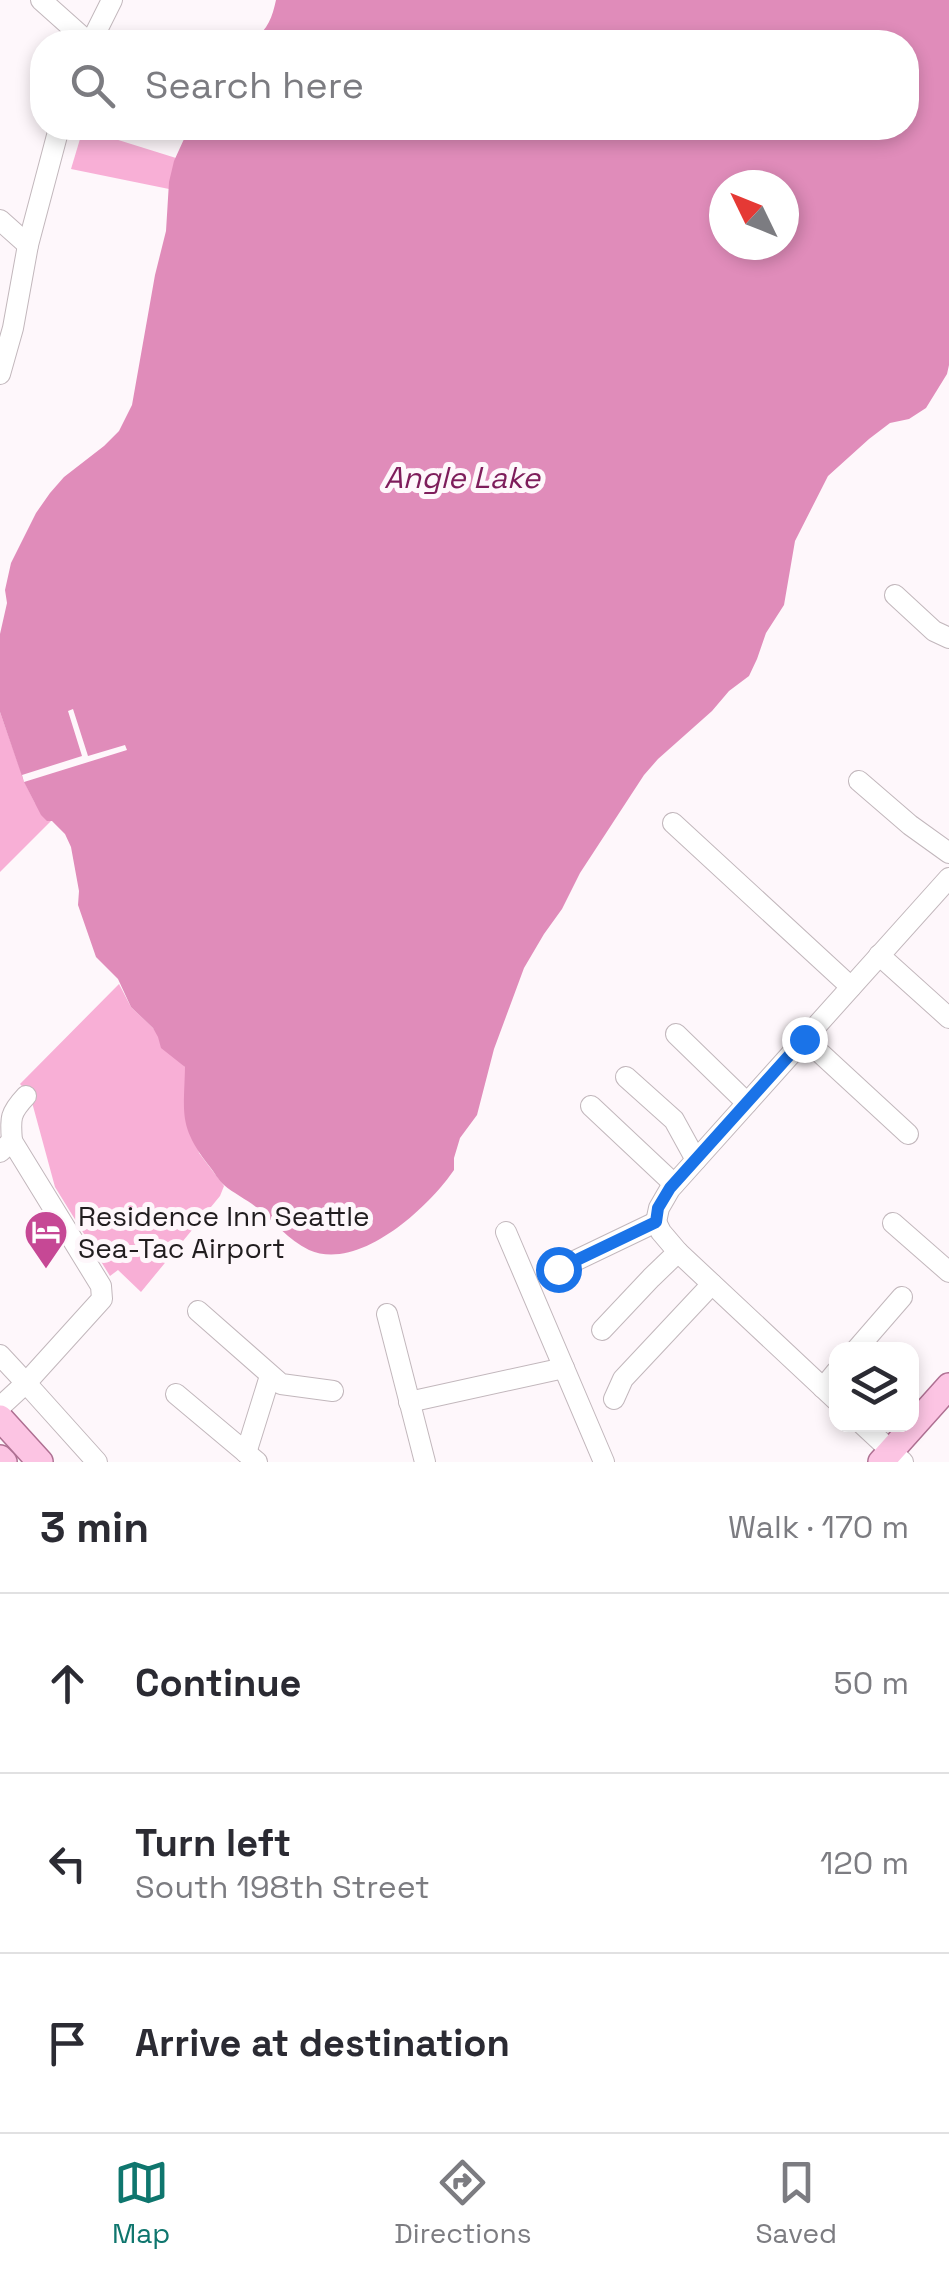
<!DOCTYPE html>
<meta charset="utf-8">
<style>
:root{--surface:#fff;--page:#f2f2f3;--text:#2b2b33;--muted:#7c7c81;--line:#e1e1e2;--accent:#0f766e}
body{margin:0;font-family:"Space Grotesk",sans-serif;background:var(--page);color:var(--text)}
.controls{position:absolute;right:30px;bottom:30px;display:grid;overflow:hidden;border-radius:20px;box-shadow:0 5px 15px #0003}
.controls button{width:90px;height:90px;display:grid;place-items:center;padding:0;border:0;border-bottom:2px solid var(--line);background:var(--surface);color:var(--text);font:50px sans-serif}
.compass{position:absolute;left:709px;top:170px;width:90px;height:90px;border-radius:50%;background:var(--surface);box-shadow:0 5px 15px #0003;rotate:313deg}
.stop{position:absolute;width:30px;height:30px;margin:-22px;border:8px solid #1a73e8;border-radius:50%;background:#fff}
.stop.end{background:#1a73e8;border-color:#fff;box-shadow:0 2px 10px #0008}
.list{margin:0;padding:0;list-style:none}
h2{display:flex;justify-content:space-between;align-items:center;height:130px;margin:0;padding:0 40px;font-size:42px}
h2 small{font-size:32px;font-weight:400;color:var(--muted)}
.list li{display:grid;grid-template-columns:65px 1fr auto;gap:30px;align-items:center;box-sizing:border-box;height:180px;padding:0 40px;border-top:2px solid var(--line)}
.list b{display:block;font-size:38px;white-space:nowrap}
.list p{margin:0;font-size:32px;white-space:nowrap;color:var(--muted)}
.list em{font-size:32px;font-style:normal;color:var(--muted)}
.icon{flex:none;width:55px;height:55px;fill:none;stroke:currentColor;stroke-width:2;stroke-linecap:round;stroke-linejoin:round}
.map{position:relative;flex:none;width:949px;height:1462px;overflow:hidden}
.search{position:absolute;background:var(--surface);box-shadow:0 5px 15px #0003;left:30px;right:30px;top:30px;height:110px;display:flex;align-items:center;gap:25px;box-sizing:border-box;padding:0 35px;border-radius:40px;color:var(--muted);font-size:38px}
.sheet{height:670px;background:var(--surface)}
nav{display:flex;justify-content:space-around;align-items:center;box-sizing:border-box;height:140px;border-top:2px solid var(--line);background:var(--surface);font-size:28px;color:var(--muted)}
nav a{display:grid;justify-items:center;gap:5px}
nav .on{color:var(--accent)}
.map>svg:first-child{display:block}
.green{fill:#f8afd6}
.water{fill:#e08cba;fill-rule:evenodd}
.pier{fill:#fef7fb}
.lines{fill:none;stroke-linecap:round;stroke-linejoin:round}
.minor-casing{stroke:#c2b7bc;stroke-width:22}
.major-casing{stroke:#ae7092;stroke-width:28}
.minor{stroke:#fff;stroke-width:20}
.major{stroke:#fcc4e3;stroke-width:25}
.route{stroke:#1a73e8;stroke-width:12}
.labels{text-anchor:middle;stroke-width:10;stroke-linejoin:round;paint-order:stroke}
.poi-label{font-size:28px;fill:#211d1f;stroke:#fef7fb;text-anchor:start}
.water-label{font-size:30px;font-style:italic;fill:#7e1d5b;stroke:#fef7fb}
</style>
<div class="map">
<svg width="949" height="1462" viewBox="0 0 949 1462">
<rect width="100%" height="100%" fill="#fef7fb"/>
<g class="green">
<path d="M83,129L176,158L169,189L71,169Z"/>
<path d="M0,712L25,783L35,803L52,820L0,872Z"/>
<path d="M119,984L131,1007L153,1028L185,1067V1085L199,1153L224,1186L220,1196L141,1292L118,1270L110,1276L55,1187L30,1095L20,1084Z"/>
</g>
<path class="water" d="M276,0H949V365L947,374L926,408L909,419L890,423L869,439L828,476L795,541L784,605L766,633L757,659L749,676L729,691L712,711L658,759L644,775L580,873L562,909L544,934L524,968L494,1049L477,1115L460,1138L454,1158V1170C428,1208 359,1272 309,1250C288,1240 274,1221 256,1207C246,1199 233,1193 224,1185C219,1181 214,1172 210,1167C178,1126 184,1115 185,1067L161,1048L158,1037L153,1028L131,1007L118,979L96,957L78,905L79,891L71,847L65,834L52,821H47L41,815L24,782L0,712V634L7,603L5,590L11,563L36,513L50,493L64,477L104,446L119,431L132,405L155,275L166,231L169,182L174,161L189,128H906V42H248C266,34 272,19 276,0ZM724,185H784V245H724Z"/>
<path class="pier" d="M73,709L88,756L125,745L127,750L24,782L22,775L82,756L68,711Z"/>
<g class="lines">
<defs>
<g id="minor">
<path d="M41,0L88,42"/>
<path d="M91,42L112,0"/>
<path d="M0,220L28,245"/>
<path d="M0,374L13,328L28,245L59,128"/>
<path d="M895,595L934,631L949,638"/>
<path d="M859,781L910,825L949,853"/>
<path d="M673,823L851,987"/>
<path d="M879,955L949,1018"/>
<path d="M676,1034L747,1103"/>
<path d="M805,1039L908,1134"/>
<path d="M626,1077L674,1120L696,1160"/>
<path d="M591,1106L674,1184"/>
<path d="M12,1141C10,1118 10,1113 26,1096"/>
<path d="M0,1152L12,1141L101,1286L102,1299L26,1383L0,1355"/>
<path d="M656,1222L659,1208L670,1189L949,878"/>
<path d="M656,1222L661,1232L678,1252L836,1400"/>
<path d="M893,1223L949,1272"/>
<path d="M506,1232L604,1462"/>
<path d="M558,1269L656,1222"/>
<path d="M198,1311L281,1384L333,1391"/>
<path d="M387,1314L425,1462"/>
<path d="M602,1330L651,1278L678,1252"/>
<path d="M856,1350L902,1297"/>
<path d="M823,1388L836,1372"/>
<path d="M176,1394L257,1462"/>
<path d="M614,1399L623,1379L712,1284"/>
<path d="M409,1402L564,1368"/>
<path d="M0,1407L26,1383L97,1462"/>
<path d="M862,1424L903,1462"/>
<path d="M246,1453L270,1376"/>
</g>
<g id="major">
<path d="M0,1418L40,1462"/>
<path d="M0,1458L4,1462"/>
<path d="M881,1462L949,1386"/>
</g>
</defs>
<use href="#minor" class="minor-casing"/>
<use href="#major" class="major-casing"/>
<use href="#minor" class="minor"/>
<use href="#major" class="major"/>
</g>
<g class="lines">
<path class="route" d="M558,1269L656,1222L658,1208L670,1188L804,1039"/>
</g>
<defs>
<symbol id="hotel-pin" viewBox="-11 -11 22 30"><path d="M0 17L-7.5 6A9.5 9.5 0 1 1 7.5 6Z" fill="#c64895" stroke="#fef7fb"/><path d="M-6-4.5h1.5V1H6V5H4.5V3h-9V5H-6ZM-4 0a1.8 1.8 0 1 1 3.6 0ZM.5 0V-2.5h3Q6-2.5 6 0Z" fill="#fff"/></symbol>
</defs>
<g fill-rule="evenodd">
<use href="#hotel-pin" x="21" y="1207" width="50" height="68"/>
</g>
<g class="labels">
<g class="poi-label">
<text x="78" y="1226">Residence Inn Seattle<tspan x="78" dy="32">Sea-Tac Airport</tspan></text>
</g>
<g class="water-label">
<text x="462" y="488">Angle Lake</text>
</g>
</g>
</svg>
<div class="controls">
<button><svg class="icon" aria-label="layers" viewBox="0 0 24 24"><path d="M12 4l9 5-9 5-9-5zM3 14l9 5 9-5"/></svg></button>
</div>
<svg class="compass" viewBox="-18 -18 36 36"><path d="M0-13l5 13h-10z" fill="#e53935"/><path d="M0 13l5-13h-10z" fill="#7c7c81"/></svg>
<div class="stop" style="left:558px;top:1269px"></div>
<div class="stop end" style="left:804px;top:1039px"></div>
<div class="search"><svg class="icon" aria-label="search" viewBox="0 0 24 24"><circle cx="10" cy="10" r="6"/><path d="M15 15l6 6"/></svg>Search here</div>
</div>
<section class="sheet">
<h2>3 min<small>Walk · 170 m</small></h2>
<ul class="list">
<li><svg class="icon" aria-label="ahead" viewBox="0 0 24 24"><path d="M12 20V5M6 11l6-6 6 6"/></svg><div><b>Continue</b></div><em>50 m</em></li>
<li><svg class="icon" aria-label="left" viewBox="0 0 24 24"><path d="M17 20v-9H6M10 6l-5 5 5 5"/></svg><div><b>Turn left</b><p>South 198th Street</p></div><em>120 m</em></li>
<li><svg class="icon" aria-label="arrive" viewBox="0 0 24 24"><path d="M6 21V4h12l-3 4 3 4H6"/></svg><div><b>Arrive at destination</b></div></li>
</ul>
</section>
<nav>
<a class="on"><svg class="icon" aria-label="map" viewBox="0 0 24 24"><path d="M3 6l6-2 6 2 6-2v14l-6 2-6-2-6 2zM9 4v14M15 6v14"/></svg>Map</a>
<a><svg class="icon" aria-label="directions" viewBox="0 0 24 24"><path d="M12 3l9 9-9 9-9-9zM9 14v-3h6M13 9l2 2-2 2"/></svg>Directions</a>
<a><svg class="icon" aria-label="saved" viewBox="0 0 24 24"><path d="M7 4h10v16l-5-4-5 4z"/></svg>Saved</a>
</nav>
